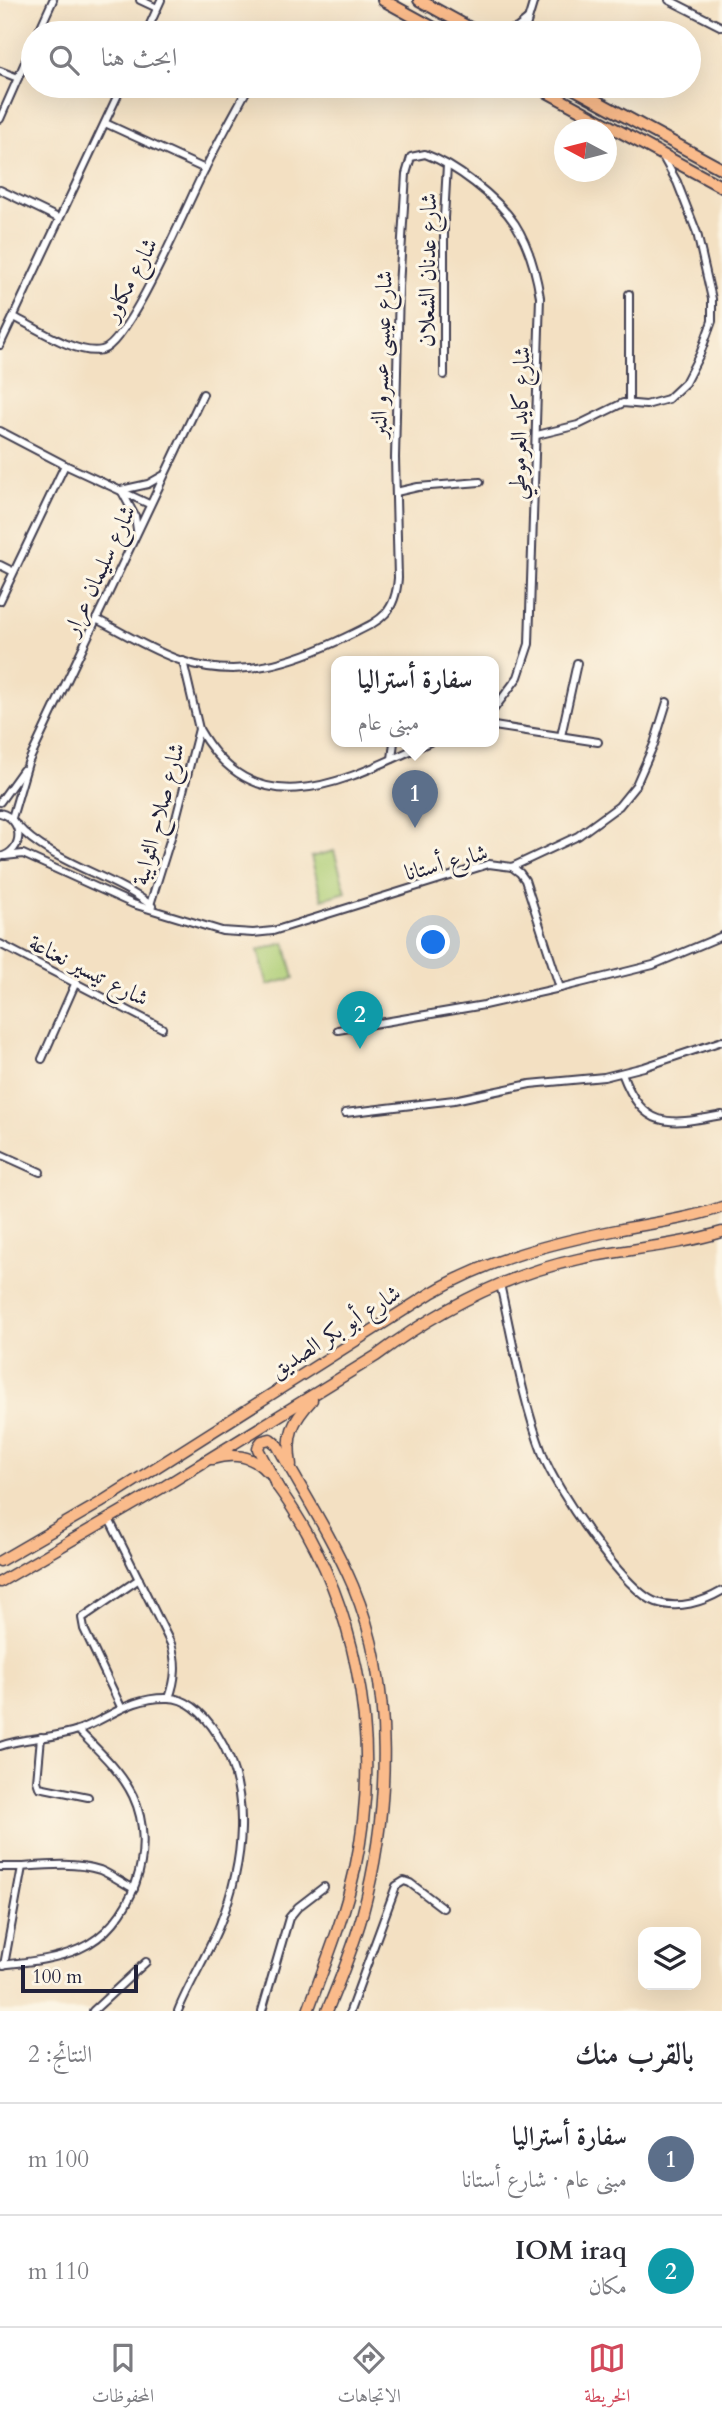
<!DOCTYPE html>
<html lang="ar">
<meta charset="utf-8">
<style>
:root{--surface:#fff;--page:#f7f7f7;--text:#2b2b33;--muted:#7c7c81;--line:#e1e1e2;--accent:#d1495b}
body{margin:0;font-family:Cardo,Amiri,serif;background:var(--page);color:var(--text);direction:rtl}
.controls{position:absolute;right:21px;bottom:21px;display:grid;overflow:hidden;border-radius:14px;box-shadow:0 7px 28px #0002}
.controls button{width:63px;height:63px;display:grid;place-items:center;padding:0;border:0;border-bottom:2px solid var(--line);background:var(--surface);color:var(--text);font:35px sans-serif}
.compass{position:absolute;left:554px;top:119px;width:63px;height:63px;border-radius:50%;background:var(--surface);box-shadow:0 7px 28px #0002;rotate:277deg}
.scale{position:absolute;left:21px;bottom:18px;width:117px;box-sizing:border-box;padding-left:7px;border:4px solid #22223b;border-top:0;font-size:19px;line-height:24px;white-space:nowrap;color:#22223b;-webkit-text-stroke:5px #fcf5e5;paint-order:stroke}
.you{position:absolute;left:434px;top:943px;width:24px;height:24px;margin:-18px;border:5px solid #fff;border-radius:50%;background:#1a73e8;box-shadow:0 0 0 10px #1a73e833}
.badge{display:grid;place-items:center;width:46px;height:46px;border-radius:50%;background:var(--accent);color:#fff;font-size:23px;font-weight:700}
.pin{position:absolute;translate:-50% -58px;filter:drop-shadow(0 2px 4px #0008)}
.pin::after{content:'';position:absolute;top:37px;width:24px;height:21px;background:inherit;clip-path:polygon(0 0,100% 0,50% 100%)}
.popup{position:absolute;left:331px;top:656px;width:168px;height:91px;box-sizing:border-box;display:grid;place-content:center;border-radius:14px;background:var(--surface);filter:drop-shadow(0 2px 5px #0005);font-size:23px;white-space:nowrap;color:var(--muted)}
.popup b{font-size:26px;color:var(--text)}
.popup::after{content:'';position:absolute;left:50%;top:100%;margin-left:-14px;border:14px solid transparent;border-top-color:var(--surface)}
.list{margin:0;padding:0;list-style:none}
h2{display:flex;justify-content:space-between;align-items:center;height:91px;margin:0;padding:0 28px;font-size:30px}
h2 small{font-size:23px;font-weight:400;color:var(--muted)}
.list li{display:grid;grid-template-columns:46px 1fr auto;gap:21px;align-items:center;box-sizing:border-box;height:112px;padding:0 28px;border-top:2px solid var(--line)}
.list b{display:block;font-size:26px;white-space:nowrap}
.list p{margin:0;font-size:23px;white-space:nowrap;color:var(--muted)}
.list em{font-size:23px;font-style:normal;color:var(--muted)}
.icon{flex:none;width:38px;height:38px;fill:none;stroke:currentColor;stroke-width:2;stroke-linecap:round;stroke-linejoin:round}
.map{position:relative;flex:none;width:722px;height:2011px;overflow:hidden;direction:ltr}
.search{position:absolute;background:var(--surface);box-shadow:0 7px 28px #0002;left:21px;right:21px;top:21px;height:77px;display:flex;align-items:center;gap:18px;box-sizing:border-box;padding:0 24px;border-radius:38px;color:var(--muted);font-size:26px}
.sheet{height:315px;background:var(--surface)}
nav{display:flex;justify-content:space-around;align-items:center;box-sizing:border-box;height:98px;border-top:2px solid var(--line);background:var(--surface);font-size:19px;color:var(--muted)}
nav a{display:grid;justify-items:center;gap:4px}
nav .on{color:var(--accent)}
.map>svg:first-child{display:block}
.green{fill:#aece76;stroke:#687858;stroke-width:2}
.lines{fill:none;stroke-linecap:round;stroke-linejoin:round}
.minor-casing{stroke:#413e4f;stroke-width:10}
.primary-casing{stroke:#413e4f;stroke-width:13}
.trunk-casing{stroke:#413e4f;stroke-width:14}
.minor{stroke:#fff;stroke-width:6}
.primary{stroke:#fabb8b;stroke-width:10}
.trunk{stroke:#fabb8b;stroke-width:10}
.labels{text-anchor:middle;stroke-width:6;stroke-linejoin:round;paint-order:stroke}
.street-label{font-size:23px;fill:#22223b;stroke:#fcf5e5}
</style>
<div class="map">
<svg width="722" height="2011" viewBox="0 0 722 2011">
<rect width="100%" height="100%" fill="#fcf5e5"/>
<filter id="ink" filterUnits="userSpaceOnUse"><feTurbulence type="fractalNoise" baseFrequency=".0143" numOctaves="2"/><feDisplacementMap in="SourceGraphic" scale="14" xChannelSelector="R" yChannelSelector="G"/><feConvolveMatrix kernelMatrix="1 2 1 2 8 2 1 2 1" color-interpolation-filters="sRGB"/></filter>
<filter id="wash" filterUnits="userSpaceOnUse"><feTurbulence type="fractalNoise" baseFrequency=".00686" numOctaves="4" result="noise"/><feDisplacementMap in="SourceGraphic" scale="28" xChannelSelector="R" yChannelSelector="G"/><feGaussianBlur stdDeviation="1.57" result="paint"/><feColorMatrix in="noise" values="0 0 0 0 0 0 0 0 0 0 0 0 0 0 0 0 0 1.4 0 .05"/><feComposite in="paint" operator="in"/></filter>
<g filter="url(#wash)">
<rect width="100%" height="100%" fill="#f3e0c2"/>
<g class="green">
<path d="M334,851L346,892L322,899L311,857Z"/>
<path d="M285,943L294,978L268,985L258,950Z"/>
</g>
</g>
<g filter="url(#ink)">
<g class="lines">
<defs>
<g id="minor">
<path d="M140,0L157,8"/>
<path d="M669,0L722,27"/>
<path d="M38,33L53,0"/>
<path d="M146,33L161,0"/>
<path d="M500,33L517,28L527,20"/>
<path d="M524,33L534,0"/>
<path d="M0,71L18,78"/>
<path d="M0,119L33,44"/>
<path d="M105,123L205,169"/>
<path d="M0,190L58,218"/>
<path d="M14,317C36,328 78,356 102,350C129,344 189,200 204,171C218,142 234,114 249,86"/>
<path d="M0,345L122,86"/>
<path d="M444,375V218L447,165"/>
<path d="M629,402V294"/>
<path d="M0,431L65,465L149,504"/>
<path d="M537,435L578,425L623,403L646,405L668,399L685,383L700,354L712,321V299L697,233L677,182L663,157"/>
<path d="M396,492L418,487L480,482"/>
<path d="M137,530L135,516L121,490L148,484L162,476"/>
<path d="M0,565L12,571"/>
<path d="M0,601L65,465"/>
<path d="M96,619C124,633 152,651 182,661C241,680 294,662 346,637C378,621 395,617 398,578L395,458L399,287L406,174L411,157L425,154C455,165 497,197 515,224C529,246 536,272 540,297L529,644L518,677L494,709"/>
<path d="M183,661L199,729C258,832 349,778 430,742"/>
<path d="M494,726L598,742"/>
<path d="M561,736L577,663"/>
<path d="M392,759L394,742"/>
<path d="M0,802L23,770"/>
<path d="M0,813C24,819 25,851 0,857"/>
<path d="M12,818L28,763L203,394"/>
<path d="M17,825C49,862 112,875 152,906"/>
<path d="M5,856L23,854L133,904L222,931L253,933L273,931L489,864L512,867L578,836L619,806L636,785L654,744L667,702"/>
<path d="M149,908L172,834L199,729"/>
<path d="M0,944L162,1028"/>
<path d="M560,988L653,965L722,936"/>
<path d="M338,1030L484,1005L560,988L525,880L520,873L512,867"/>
<path d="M42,1059L76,982"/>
<path d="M622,1073C644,1131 669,1125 722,1115"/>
<path d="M345,1113L454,1100L530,1084L604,1077L644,1067L722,1041"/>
<path d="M0,1154L40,1172"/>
<path d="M500,1284C513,1342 522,1399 543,1455C555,1488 624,1591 656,1602C678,1610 703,1602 722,1591"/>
<path d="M109,1519L171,1644C177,1663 176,1679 169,1698"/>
<path d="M121,1707L84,1629L82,1618L139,1579"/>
<path d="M41,1737L37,1781L39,1787L88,1797"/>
<path d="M0,1746C25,1737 53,1739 78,1730C110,1718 130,1697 168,1698C190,1698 206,1717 217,1734C253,1791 244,1864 220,1924C208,1954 190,1981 178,2011"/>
<path d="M0,1867H22"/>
<path d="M0,1965C27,1962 54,1960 79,1949C133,1925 158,1849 133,1796C121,1771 98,1750 78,1730"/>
<path d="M4,1965L22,1867C47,1865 76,1862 100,1870C112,1875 123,1883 134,1889"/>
<path d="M93,2011L146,1962"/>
<path d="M262,2011L289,1918L298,1907L324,1887"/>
<path d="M350,2011L396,1886L404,1881L410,1883L443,1908"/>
</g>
<g id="primary">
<path d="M212,1459C232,1453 252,1455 266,1471"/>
<path d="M291,1465C286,1435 292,1422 312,1400"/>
<path d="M275,1483C356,1593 384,1736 355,1869C344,1918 325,1964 308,2011"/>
<path d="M278,1487L258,1449L259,1445L262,1441L270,1439L277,1445C303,1492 332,1537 353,1586C395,1685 390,1813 362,1916C353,1948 340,1980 327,2011"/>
<path d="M0,1561L100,1503L431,1293C489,1259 552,1243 617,1230C652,1223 689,1219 722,1207"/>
<path d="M0,1582L165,1486L376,1356C437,1311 504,1275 579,1259C626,1249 676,1246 722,1232"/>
</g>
<g id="trunk">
<path d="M383,0L443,33"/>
<path d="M419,0L479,33"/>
<path d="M536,86L722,187"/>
<path d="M569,86L722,169"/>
</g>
</defs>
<use href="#minor" class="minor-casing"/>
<use href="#primary" class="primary-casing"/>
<use href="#trunk" class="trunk-casing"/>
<use href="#minor" class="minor"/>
<use href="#primary" class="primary"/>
<use href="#trunk" class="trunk"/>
</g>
</g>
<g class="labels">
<g class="street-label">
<text transform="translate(427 270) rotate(-89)" y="8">شارع عدنان الشعلان</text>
<text transform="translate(130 279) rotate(-62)" y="8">شارع مكاور</text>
<text transform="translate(381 354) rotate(-88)" y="8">شارع عيسى عسرو النبر</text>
<text transform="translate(519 423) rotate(-88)" y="8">شارع كايد العرموطي</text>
<text transform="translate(99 570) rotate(-65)" y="8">شارع سليمان عرار</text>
<text transform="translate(158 814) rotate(-75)" y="8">شارع صلاح الثوايبة</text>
<text transform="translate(446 862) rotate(-15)" y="8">شارع أستانا</text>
<text transform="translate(89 970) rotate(27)" y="8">شارع تيسير نعناعة</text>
<text transform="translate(335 1331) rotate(-33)" y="8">شارع أبو بكر الصديق</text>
</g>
</g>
</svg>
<div class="controls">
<button><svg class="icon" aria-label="layers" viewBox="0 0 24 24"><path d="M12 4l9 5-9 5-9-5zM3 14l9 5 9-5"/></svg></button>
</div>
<svg class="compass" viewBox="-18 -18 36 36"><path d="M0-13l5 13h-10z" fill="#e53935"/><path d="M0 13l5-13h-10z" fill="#7c7c81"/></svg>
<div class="scale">100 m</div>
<div class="you"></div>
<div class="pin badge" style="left:415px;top:828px;background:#5c6f8a">1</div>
<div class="popup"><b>سفارة أستراليا</b>مبنى عام</div>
<div class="pin badge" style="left:360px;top:1049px;background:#0f9aa8">2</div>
<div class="search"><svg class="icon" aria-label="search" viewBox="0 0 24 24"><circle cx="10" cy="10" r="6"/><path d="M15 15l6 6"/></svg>ابحث هنا</div>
</div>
<section class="sheet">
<h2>بالقرب منك<small>النتائج: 2</small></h2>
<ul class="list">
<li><span class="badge" style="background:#5c6f8a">1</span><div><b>سفارة أستراليا</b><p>مبنى عام · شارع أستانا</p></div><em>100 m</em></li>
<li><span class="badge" style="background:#0f9aa8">2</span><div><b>IOM iraq</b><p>مكان</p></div><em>110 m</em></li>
</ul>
</section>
<nav>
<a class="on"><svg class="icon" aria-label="map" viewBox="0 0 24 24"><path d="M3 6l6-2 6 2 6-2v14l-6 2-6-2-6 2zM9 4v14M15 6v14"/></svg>الخريطة</a>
<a><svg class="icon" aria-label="directions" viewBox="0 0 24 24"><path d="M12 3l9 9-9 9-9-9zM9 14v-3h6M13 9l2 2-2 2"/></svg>الاتجاهات</a>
<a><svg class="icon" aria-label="saved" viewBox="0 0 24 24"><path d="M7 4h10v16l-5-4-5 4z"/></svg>المحفوظات</a>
</nav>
